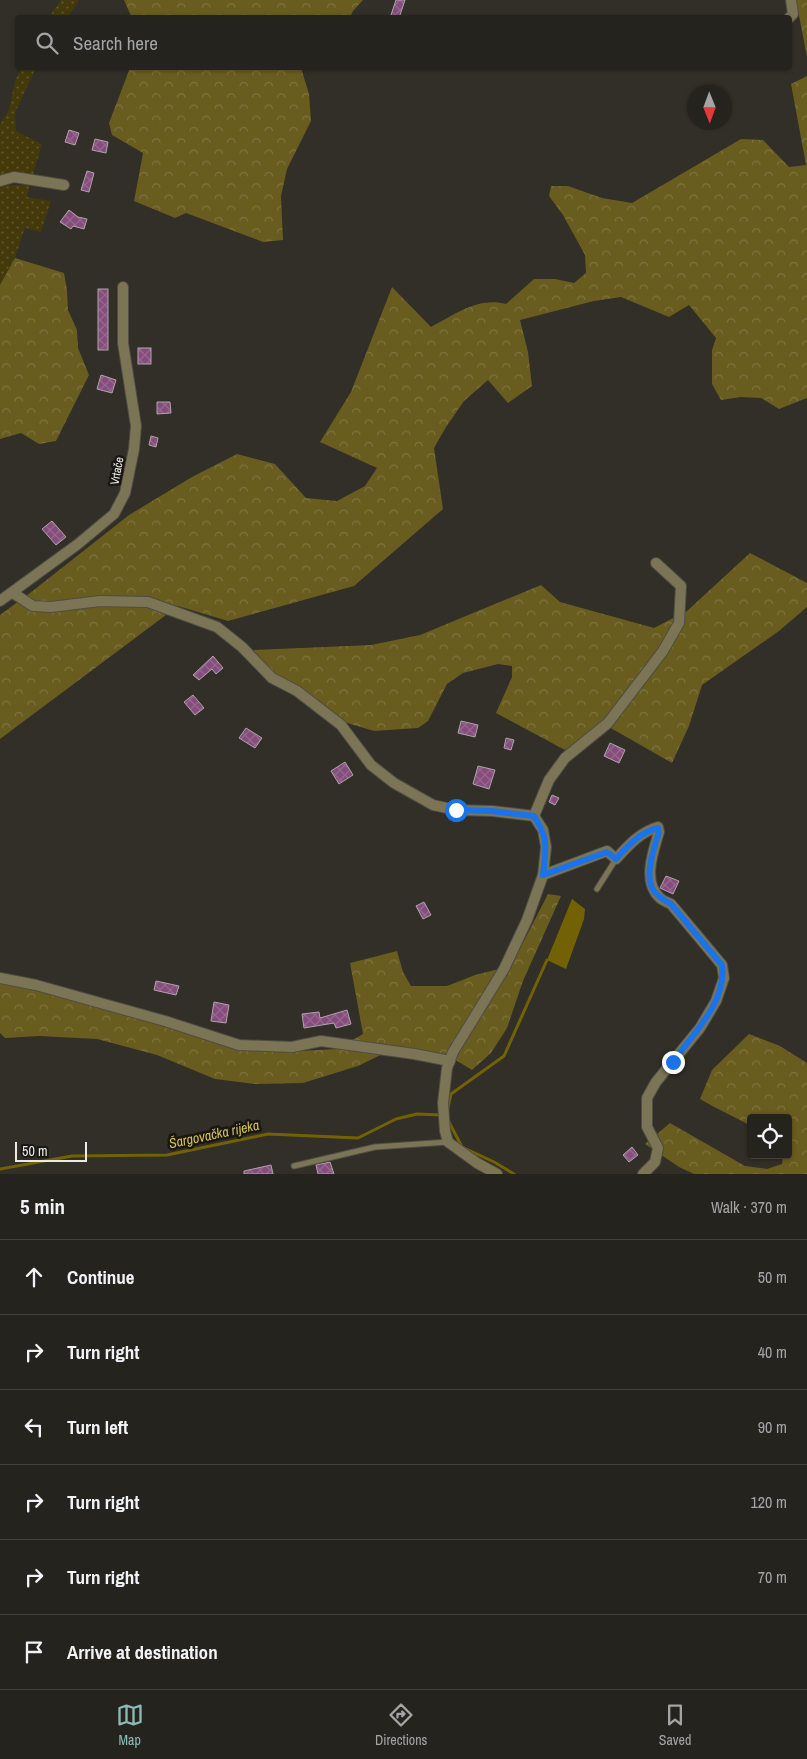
<!DOCTYPE html>
<meta charset="utf-8">
<style>
:root{--surface:#25231d;--page:#2d2b26;--text:#f1f3f6;--muted:#a3a4a4;--line:#42403b;--accent:#8bbbb9}
body{margin:0;font-family:"Archivo Narrow",sans-serif;background:var(--page);color:var(--text)}
.controls{position:absolute;right:15px;bottom:15px;display:grid;overflow:hidden;border-radius:5px;box-shadow:0 1px 4px #0004}
.controls button{width:45px;height:45px;display:grid;place-items:center;padding:0;border:0;border-bottom:1px solid var(--line);background:var(--surface);color:var(--text);font:25px sans-serif}
.compass{position:absolute;left:687px;top:85px;width:45px;height:45px;border-radius:50%;background:var(--surface);box-shadow:0 1px 4px #0004;rotate:179deg}
.scale{position:absolute;left:15px;bottom:12px;width:72px;box-sizing:border-box;padding-left:5px;border:2px solid #ebeae4;border-top:0;font-size:14px;line-height:18px;white-space:nowrap;color:#ebeae4;-webkit-text-stroke:4px #181713;paint-order:stroke}
.stop{position:absolute;width:15px;height:15px;margin:-11px;border:4px solid #1a73e8;border-radius:50%;background:#fff}
.stop.end{background:#1a73e8;border-color:#fff;box-shadow:0 1px 5px #0008}
.list{margin:0;padding:0;list-style:none}
h2{display:flex;justify-content:space-between;align-items:center;height:65px;margin:0;padding:0 20px;font-size:21px}
h2 small{font-size:16px;font-weight:400;color:var(--muted)}
.list li{display:grid;grid-template-columns:32px 1fr auto;gap:15px;align-items:center;box-sizing:border-box;height:75px;padding:0 20px;border-top:1px solid var(--line)}
.list b{display:block;font-size:19px;white-space:nowrap}
.list em{font-size:16px;font-style:normal;color:var(--muted)}
.icon{flex:none;width:28px;height:28px;fill:none;stroke:currentColor;stroke-width:2;stroke-linecap:round;stroke-linejoin:round}
.map{position:relative;flex:none;width:807px;height:1174px;overflow:hidden}
.search{position:absolute;background:var(--surface);box-shadow:0 1px 4px #0004;left:15px;right:15px;top:15px;height:55px;display:flex;align-items:center;gap:12px;box-sizing:border-box;padding:0 18px;border-radius:5px;color:var(--muted);font-size:19px}
.sheet{height:515px;background:var(--surface)}
nav{display:flex;justify-content:space-around;align-items:center;box-sizing:border-box;height:70px;border-top:1px solid var(--line);background:var(--surface);font-size:14px;color:var(--muted)}
nav a{display:grid;justify-items:center;gap:2px}
nav .on{color:var(--accent)}
.map>svg:first-child{display:block}
.grass{fill:url(#grass-dots)}
.forest{fill:url(#forest-crowns)}
.water{fill:#726204}
.lines{fill:none;stroke-linecap:round;stroke-linejoin:round}
.stream{stroke:#726204;stroke-width:3}
.building{fill:url(#building-cross-hatch);stroke:#ada4ab}
.service-casing{stroke:#4f4d45;stroke-width:7}
.minor-casing{stroke:#4f4d45;stroke-width:12}
.service{stroke:#7b7556;stroke-width:5}
.minor{stroke:#7b7556;stroke-width:10}
.route{stroke:#1a73e8;stroke-width:6}
.labels{text-anchor:middle;stroke-width:5;stroke-linejoin:round;paint-order:stroke}
.street-label{font-size:12px;fill:#ebeae4;stroke:#181713}
.water-label{font-size:14px;font-style:italic;fill:#d7c052;stroke:#181713}
</style>
<div class="map">
<svg width="807" height="1174" viewBox="0 0 807 1174">
<defs>
<pattern id="grass-dots" width="8" height="8" patternUnits="userSpaceOnUse" patternTransform="scale(1.25)"><rect width="8" height="8" fill="#43390b"/><path d="M2 2h.1M6 6h.1" fill="none" stroke="#5e562e" stroke-width="1.8" stroke-linecap="round"/></pattern>
<pattern id="forest-crowns" width="20" height="18" patternUnits="userSpaceOnUse" patternTransform="scale(1.25)"><rect width="20" height="18" fill="#685c1f"/><path d="M2 6a3 3 0 1 1 6 0M12 15a3 3 0 1 1 6 0" fill="none" stroke="#7e743f"/></pattern>
<pattern id="building-cross-hatch" width="8" height="8" patternUnits="userSpaceOnUse" patternTransform="scale(1.25)"><rect width="8" height="8" fill="#854c7c"/><path d="M0 0l8 8M0 8l8-8" fill="none" stroke="#96668e"/></pattern>
</defs>
<rect width="100%" height="100%" fill="#312f27"/>
<g class="grass">
<path d="M61,0H79L68,17H49Z"/>
<path d="M21,68H36L15,113L16,131L42,144L33,175L15,171L0,177V124L9,110L15,81Z"/>
<path d="M0,185H30L27,197L51,201L41,232L25,228L15,258L0,285Z"/>
</g>
<g class="forest">
<path d="M124,0H363L353,11L350,17L132,18Z"/>
<path d="M796,0H807V57Z"/>
<path d="M130,68H301L309,94L311,121L287,169L281,196L283,240L263,242L186,213L175,218L134,201L143,153L112,135L109,123Z"/>
<path d="M807,76V398L779,409L761,398L741,397L721,400L712,384V350L716,338L689,305L669,317L621,297L594,301L520,320L528,352L532,386L508,403L488,380L464,401L446,427L434,448L443,509L354,586L228,621L178,606L0,739V615L30,593L129,515L192,477L237,454L275,464L306,498L337,501L365,486L377,468L320,442L351,392L392,287L431,327C456,314 478,297 506,304L534,279H555L574,283L586,273L585,255L563,215L549,196L551,186H568L602,198L632,203L741,139L763,140L789,167L806,165L791,84Z"/>
<path d="M15,258L64,273L67,290L68,310L77,330L78,348L89,375L56,441L39,444L21,433L0,439V285Z"/>
<path d="M750,553L807,583V607L779,631L702,685L689,726L672,763L602,723L565,750L496,713L512,677V666L498,664L463,673L447,684L428,721L418,728L374,731L344,722L277,676L253,650L371,645L420,635L541,585L560,602L654,628L687,611Z"/>
<path d="M548,894L561,896L523,981L507,1028L491,1053L472,1070L454,1059L397,1047L358,1066L303,1083L255,1084L215,1079L157,1055L97,1039L39,1036L5,1038L0,1033V981L39,989L165,1024L244,1050L278,1052L337,1049L363,1034L350,963L397,951L403,972L411,986H447L475,975L511,966Z"/>
<path d="M749,1034L780,1046L807,1063V1174H694L679,1167L645,1144L670,1123L745,1166L767,1169L782,1164L783,1155H788V1118H751V1126C734,1116 716,1109 700,1099L712,1070Z"/>
</g>
<path class="water" d="M572,899L585,909L584,919L566,969L547,960Z"/>
<g class="lines">
<g class="stream">
<path d="M448,1108L451,1094L504,1056L547,960"/>
<path d="M448,1120L462,1147L494,1162L514,1174"/>
<path d="M0,1169L72,1156L167,1155L268,1134L358,1138L396,1119L417,1114L441,1115"/>
</g>
</g>
<g class="building">
<path d="M396,0H405L399,18H390Z"/>
<path d="M69,130L79,133L75,145L65,142Z"/>
<path d="M95,139L108,142L106,153L92,150Z"/>
<path d="M87,171L94,173L89,192L81,190Z"/>
<path d="M69,210L78,217L87,219L84,229L73,226L71,229L60,222Z"/>
<rect x="98" y="289" width="10" height="61"/>
<rect x="138" y="348" width="13" height="16"/>
<path d="M101,375L116,380L112,393L97,389Z"/>
<path d="M157,402H170L171,413L157,414Z"/>
<path d="M151,436L158,438L156,447L149,445Z"/>
<path d="M52,521L66,537L56,545L42,529Z"/>
<path d="M213,656L223,668L216,674L212,669L199,680L193,675Z"/>
<path d="M193,695L204,708L195,715L184,702Z"/>
<path d="M461,721L478,725L475,737L458,733Z"/>
<path d="M246,728L262,738L255,748L239,738Z"/>
<path d="M506,738L514,740L511,750L504,748Z"/>
<path d="M610,743L625,750L619,763L604,756Z"/>
<path d="M345,762L353,775L339,784L331,771Z"/>
<path d="M478,766L495,770L489,789L473,784Z"/>
<path d="M552,795L559,798L555,805L549,802Z"/>
<path d="M666,876L679,881L673,894L660,888Z"/>
<path d="M424,902L431,915L423,919L416,906Z"/>
<path d="M156,981L179,986L176,995L154,990Z"/>
<path d="M214,1002L229,1005L226,1023L211,1021Z"/>
<path d="M347,1010L351,1024L336,1028L334,1023L304,1028L302,1014L319,1012L320,1018Z"/>
<path d="M632,1147L638,1155L629,1162L623,1155Z"/>
<path d="M330,1162L334,1174H318L316,1165Z"/>
<path d="M271,1165L273,1174H244V1171Z"/>
</g>
<g class="lines">
<defs>
<g id="service">
<path d="M597,889L616,859"/>
<path d="M294,1166L375,1147L448,1142"/>
</g>
<g id="minor">
<path d="M789,18L793,14L791,0"/>
<path d="M0,181L14,177L64,185"/>
<path d="M13,593L33,606L51,607L100,601L148,602L217,627L242,647L272,678L297,691L341,725L371,765L394,783L433,805L456,810L492,811L534,816L543,830L546,847L543,875L527,920L504,969L453,1052L447,1068L443,1103L445,1131L448,1142L477,1163L497,1174"/>
<path d="M0,601L78,544L114,514L125,493L134,449L136,426L123,343V287"/>
<path d="M534,816L549,780L565,758L608,723L663,651L679,623L681,586L656,563"/>
<path d="M543,875L607,851L616,859C628,846 640,832 658,827L659,832C653,852 642,882 660,898C663,901 667,902 671,904L722,965L724,978L716,1001L700,1028L656,1082L647,1098V1127L658,1148L655,1162L643,1174"/>
<path d="M0,978L36,985L165,1021L239,1045L292,1047L321,1041L414,1054L450,1061"/>
</g>
</defs>
<use href="#service" class="service-casing"/>
<use href="#minor" class="minor-casing"/>
<use href="#service" class="service"/>
<use href="#minor" class="minor"/>
</g>
<g class="lines">
<path class="route" d="M456,810L492,811L534,816C549,839 546,848 543,875L607,852L616,859C628,846 640,832 658,828L659,832C654,848 645,873 652,888C656,896 664,900 671,904L722,965C727,1003 693,1033 673,1062"/>
</g>
<g class="labels">
<g class="street-label">
<text transform="translate(117 471) rotate(-79)" y="4">Vrtače</text>
</g>
<g class="water-label">
<text transform="translate(214 1134) rotate(-12)" y="5">Šargovačka rijeka</text>
</g>
</g>
</svg>
<div class="controls">
<button><svg class="icon" aria-label="locate" viewBox="0 0 24 24"><circle cx="12" cy="12" r="6"/><path d="M12 2v4M12 18v4M2 12h4M18 12h4"/></svg></button>
</div>
<svg class="compass" viewBox="-18 -18 36 36"><path d="M0-13l5 13h-10z" fill="#e53935"/><path d="M0 13l5-13h-10z" fill="#a3a4a4"/></svg>
<div class="scale">50 m</div>
<div class="stop" style="left:456px;top:810px"></div>
<div class="stop end" style="left:673px;top:1062px"></div>
<div class="search"><svg class="icon" aria-label="search" viewBox="0 0 24 24"><circle cx="10" cy="10" r="6"/><path d="M15 15l6 6"/></svg>Search here</div>
</div>
<section class="sheet">
<h2>5 min<small>Walk · 370 m</small></h2>
<ul class="list">
<li><svg class="icon" aria-label="ahead" viewBox="0 0 24 24"><path d="M12 20V5M6 11l6-6 6 6"/></svg><div><b>Continue</b></div><em>50 m</em></li>
<li><svg class="icon" aria-label="right" viewBox="0 0 24 24"><path d="M7 20v-9h11M14 6l5 5-5 5"/></svg><div><b>Turn right</b></div><em>40 m</em></li>
<li><svg class="icon" aria-label="left" viewBox="0 0 24 24"><path d="M17 20v-9H6M10 6l-5 5 5 5"/></svg><div><b>Turn left</b></div><em>90 m</em></li>
<li><svg class="icon" aria-label="right" viewBox="0 0 24 24"><path d="M7 20v-9h11M14 6l5 5-5 5"/></svg><div><b>Turn right</b></div><em>120 m</em></li>
<li><svg class="icon" aria-label="right" viewBox="0 0 24 24"><path d="M7 20v-9h11M14 6l5 5-5 5"/></svg><div><b>Turn right</b></div><em>70 m</em></li>
<li><svg class="icon" aria-label="arrive" viewBox="0 0 24 24"><path d="M6 21V4h12l-3 4 3 4H6"/></svg><div><b>Arrive at destination</b></div></li>
</ul>
</section>
<nav>
<a class="on"><svg class="icon" aria-label="map" viewBox="0 0 24 24"><path d="M3 6l6-2 6 2 6-2v14l-6 2-6-2-6 2zM9 4v14M15 6v14"/></svg>Map</a>
<a><svg class="icon" aria-label="directions" viewBox="0 0 24 24"><path d="M12 3l9 9-9 9-9-9zM9 14v-3h6M13 9l2 2-2 2"/></svg>Directions</a>
<a><svg class="icon" aria-label="saved" viewBox="0 0 24 24"><path d="M7 4h10v16l-5-4-5 4z"/></svg>Saved</a>
</nav>
